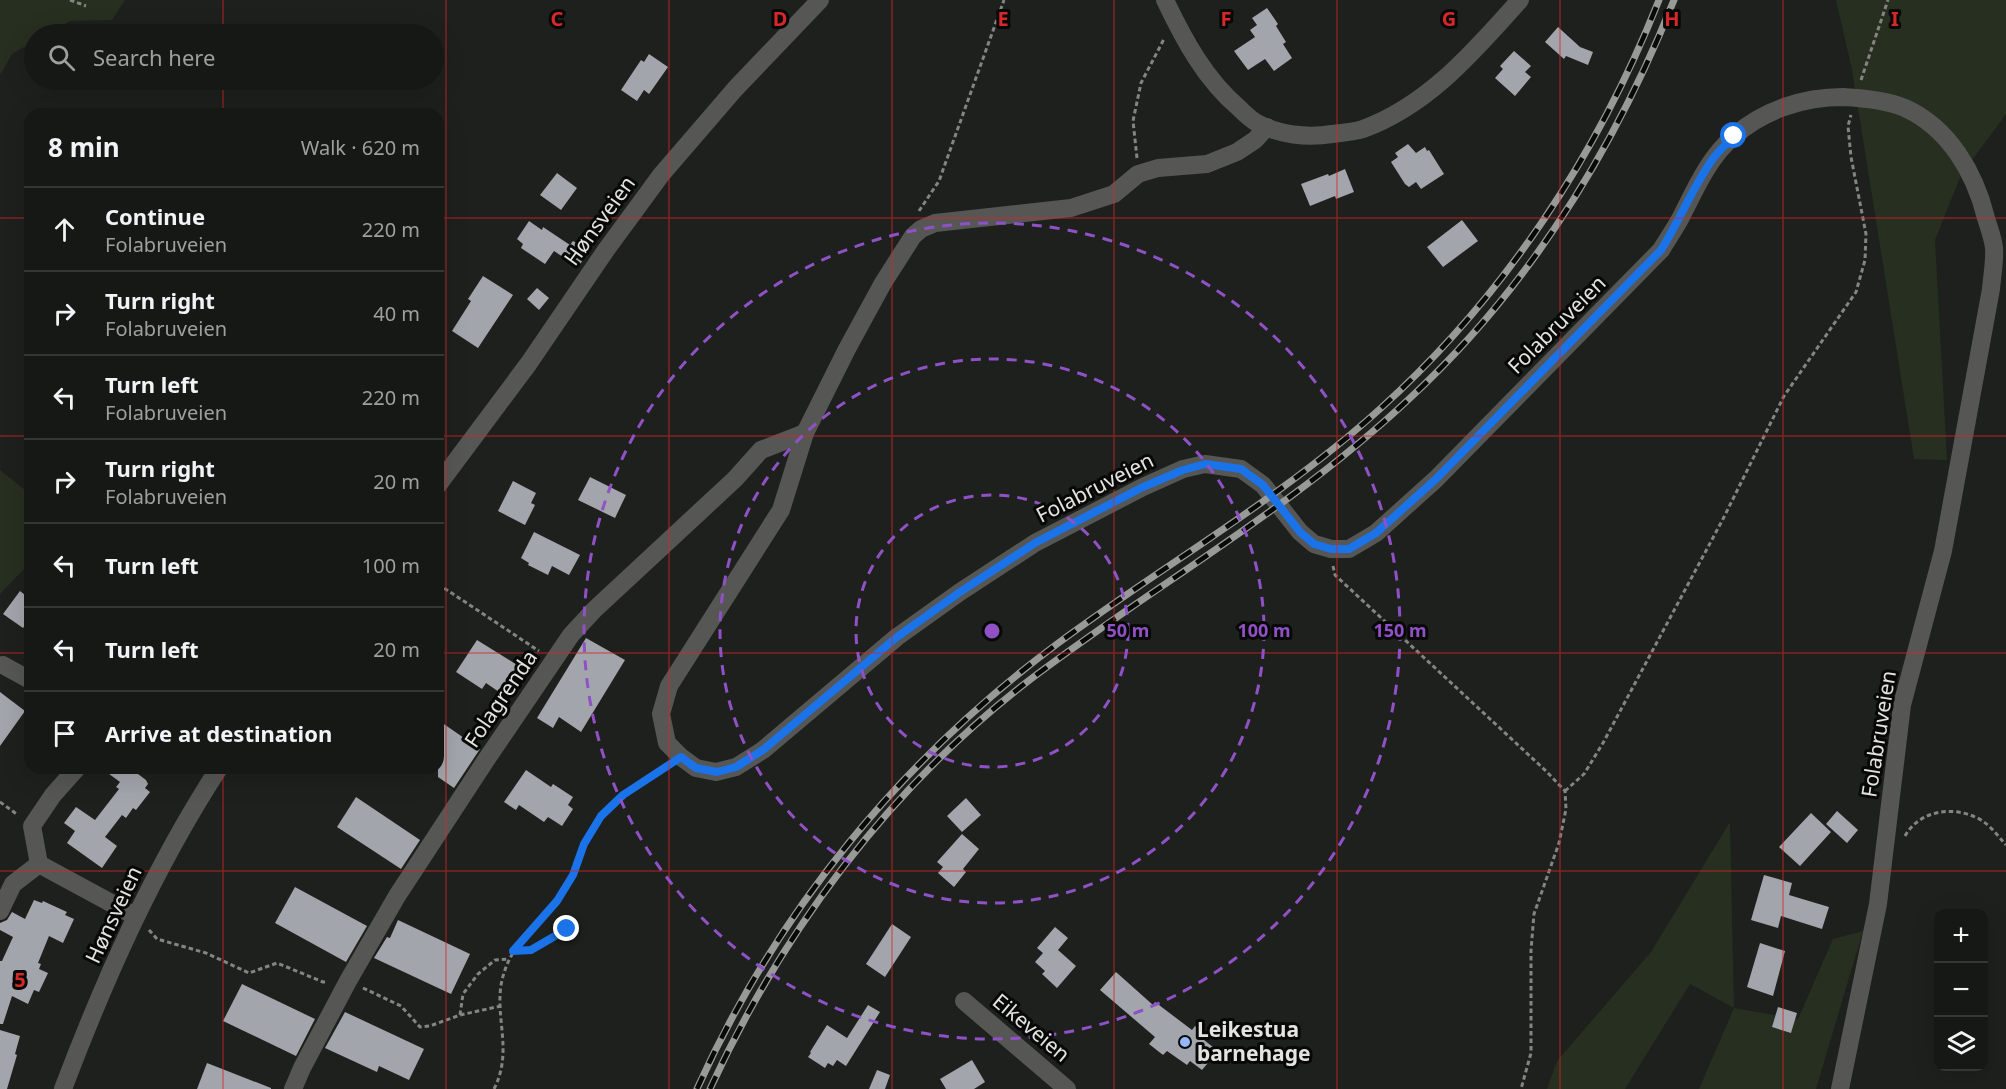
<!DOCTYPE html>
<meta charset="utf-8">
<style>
:root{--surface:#161815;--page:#232522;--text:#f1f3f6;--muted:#9ea0a0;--line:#353734}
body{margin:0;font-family:"Noto Sans",sans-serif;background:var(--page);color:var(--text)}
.controls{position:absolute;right:18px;bottom:18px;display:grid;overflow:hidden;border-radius:12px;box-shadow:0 6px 24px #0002}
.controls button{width:54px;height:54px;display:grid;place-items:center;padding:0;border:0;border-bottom:2px solid var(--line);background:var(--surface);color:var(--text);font:30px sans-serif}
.stop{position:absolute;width:18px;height:18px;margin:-14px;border:4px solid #1a73e8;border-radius:50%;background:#fff}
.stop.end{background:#1a73e8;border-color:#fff;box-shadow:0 2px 6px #0008}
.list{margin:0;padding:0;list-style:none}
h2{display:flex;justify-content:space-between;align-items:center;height:78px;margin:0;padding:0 24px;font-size:26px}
h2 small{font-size:20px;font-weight:400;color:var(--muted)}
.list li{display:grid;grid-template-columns:39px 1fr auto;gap:18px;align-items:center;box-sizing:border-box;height:84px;padding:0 24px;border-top:2px solid var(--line)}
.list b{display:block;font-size:22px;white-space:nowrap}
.list p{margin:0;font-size:20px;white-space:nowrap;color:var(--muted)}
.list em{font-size:20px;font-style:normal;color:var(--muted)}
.icon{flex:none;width:33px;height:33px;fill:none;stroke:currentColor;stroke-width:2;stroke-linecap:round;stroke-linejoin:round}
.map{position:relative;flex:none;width:2006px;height:1089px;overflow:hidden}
.search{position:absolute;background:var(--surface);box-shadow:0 6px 24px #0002;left:24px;top:24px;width:420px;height:66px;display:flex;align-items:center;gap:15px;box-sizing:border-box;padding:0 21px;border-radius:33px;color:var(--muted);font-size:22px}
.panel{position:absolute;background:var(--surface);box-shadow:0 6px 24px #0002;left:24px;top:108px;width:420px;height:666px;border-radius:18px}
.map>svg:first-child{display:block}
.green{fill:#272f20}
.building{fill:#a2a5ab}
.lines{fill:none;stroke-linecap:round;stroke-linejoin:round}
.path{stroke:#838582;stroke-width:3;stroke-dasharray:4.5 3;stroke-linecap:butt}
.minor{stroke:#565755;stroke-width:18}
.rail-casing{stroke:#989a97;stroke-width:7}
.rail{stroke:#080907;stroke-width:4.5;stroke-dasharray:14;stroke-linecap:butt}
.route{stroke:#1a73e8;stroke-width:8}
.grid{fill:none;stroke:#d62828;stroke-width:1.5;stroke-opacity:0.55}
.ring{fill:none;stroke:#9051c6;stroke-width:3;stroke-dasharray:10 8}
.poi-dot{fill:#94b7fd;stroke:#080907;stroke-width:2}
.labels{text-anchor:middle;stroke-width:6;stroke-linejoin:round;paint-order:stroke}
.street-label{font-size:21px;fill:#e3e4e1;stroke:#080907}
.poi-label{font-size:21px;font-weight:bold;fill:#e3e4e1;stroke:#080907;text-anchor:start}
.grid-label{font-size:20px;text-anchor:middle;font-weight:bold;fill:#d62828;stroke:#080907;stroke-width:6;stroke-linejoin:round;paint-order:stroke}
.centre{fill:#9051c6;stroke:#080907;stroke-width:3}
.ring-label{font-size:18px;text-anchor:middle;font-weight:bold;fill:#9051c6;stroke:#080907;stroke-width:6;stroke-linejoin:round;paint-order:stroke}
</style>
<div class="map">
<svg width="2006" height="1089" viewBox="0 0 2006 1089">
<rect width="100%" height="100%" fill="#1d201c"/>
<g class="green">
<path d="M0,0H125L112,20L70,21L46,34H34V41L12,54L0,75Z"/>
<path d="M1836,0H2006V114L1961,175L1935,240L1947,460L1914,459L1852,70Z"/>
<path d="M0,470L30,494V563L0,594Z"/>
<path d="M1730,822L1734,1008L1798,1019L1833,939L1863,931L1816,1089H1699L1734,1008L1690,984L1625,1089H1547L1557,1061L1651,952Z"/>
</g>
<g class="building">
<path d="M1267,8L1278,24L1276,26L1286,42L1283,44L1292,58L1274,71L1265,59L1248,70L1234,51L1255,37L1250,30L1257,25L1252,18Z"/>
<path d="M1558,27L1580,47L1593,52L1588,65L1566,56L1564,59L1545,42Z"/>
<path d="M1514,51L1531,66L1525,72L1531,77L1515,96L1495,78L1503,69L1500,66Z"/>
<path d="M649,54L668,67L649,94L644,90L637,101L621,90L641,60L644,62Z"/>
<path d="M1408,144L1416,153L1425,147L1427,151L1429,150L1444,174L1421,189L1416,182L1409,187L1405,184L1391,162L1398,157L1395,153Z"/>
<path d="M1345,169L1354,192L1336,199L1335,196L1310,206L1301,184L1328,174L1329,176Z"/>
<path d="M557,173L577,188L561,210L540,195Z"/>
<path d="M1462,220L1478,241L1443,267L1427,247Z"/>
<path d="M529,221L542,230L543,227L570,245L573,241L589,251L578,267L554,251L545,264L521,248L523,244L517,239Z"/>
<path d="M483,276L513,295L478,348L452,331L471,301L468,299Z"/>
<path d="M537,288L549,298L539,310L527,299Z"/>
<path d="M590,477L626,495L615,518L578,500Z"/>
<path d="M513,481L536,493L531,503L535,505L525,525L498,511Z"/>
<path d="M534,532L580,555L569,575L552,566L548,575L528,565L529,563L521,558Z"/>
<path d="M20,591L30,599V619L23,628L3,614Z"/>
<path d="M586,638L625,660L581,732L559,717L553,728L537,718Z"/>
<path d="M477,640L519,666L502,694L486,683L482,689L456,672Z"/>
<path d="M0,692L25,711L0,746Z"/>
<path d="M438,720L480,749L454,788L438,777Z"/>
<path d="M101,768H130L146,780L148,784L145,788L150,792L136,810L133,808L126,818L122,815L105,837L117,846L102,868L67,843L75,831L64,823L76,807L95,820L119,789L116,787L120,782Z"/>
<path d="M526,770L551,787L553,784L573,797L568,805L573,809L562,826L548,817L544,822L519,805L516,810L504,802Z"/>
<path d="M356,797L420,840L401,869L337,827Z"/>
<path d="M966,798L981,815L962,832L947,816Z"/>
<path d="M1837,811L1858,830L1847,843L1826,824Z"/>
<path d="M1811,813L1831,832L1800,866L1779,847Z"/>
<path d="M962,834L979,849L963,869L966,872L954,887L938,873L943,867L937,862Z"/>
<path d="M1764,875L1792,883L1789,895L1829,907L1822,929L1781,916L1778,928L1751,920Z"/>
<path d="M295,887L367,926L346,962L275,923Z"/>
<path d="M34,900L42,903L43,901L67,912L65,915L74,919L63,943L49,936L38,963L41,964L39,969L48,973L39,992L34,990L28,1004L12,996L3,1024H0V961H2L13,937L0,930V923L7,920L12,912L25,919Z"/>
<path d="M398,920L470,954L451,994L374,958L387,937L390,938Z"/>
<path d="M892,924L911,937L885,977L866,964Z"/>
<path d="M1055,927L1068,938L1058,950L1076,966L1057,988L1042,974L1045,971L1035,962L1043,953L1037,948Z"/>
<path d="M1760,943L1785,951L1773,996L1747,987Z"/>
<path d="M1116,972L1153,1005L1155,1002L1192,1030L1195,1026L1208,1036L1204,1040L1218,1051L1202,1070L1190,1061L1187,1065L1167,1051L1163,1055L1149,1044L1155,1037L1100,990Z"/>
<path d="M242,984L315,1019L296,1056L223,1021Z"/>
<path d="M868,1005L880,1012L846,1066L837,1060L833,1066L828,1063L825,1068L808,1057L811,1053L810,1052L827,1025L847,1038Z"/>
<path d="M1778,1007L1797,1013L1791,1033L1772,1027Z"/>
<path d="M345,1012L424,1049L409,1080L379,1066L377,1072L325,1048Z"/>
<path d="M0,1030L20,1036L15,1054L17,1055L7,1089H0Z"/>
<path d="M972,1060L985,1082L974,1089H946L940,1079Z"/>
<path d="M207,1063L271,1088V1089H197Z"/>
<path d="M877,1070L890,1075L885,1089H869Z"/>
</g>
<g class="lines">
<g class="path">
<path d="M70,0L86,6"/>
<path d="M1861,80L1888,0"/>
<path d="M1137,158L1133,121L1141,83L1164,39"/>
<path d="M919,211L939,181L1004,0"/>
<path d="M1333,566L1335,575L1546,771L1565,791L1566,809L1559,843L1534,914L1531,950V1053L1521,1089"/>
<path d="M438,584L539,651"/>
<path d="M1565,791L1584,774L1603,743L1723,519L1784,396L1856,292L1865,260L1866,234L1851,157L1848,126L1851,115"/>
<path d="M0,802L18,815"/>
<path d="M1905,836C1919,811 1951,806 1975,817C1988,822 1997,835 2006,845"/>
<path d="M149,930L157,939L206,953L249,973L277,963L323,982H328"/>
<path d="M515,951L531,950L567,929"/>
<path d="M363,988L401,1006L420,1027L430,1026L460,1015L501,1006"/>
<path d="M460,1015L463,994L478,974L495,960L509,959"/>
<path d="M494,1089C515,1048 491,1012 504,973C513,942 539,925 557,900C563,892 570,882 574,873C578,863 580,852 585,843C603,806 634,788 667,766"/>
</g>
<g class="minor">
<path d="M1165,0C1184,40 1205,79 1239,108C1244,113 1250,119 1257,123C1279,135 1307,138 1332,134C1342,133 1354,132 1363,129C1429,105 1475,50 1520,0"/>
<path d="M1267,127L1255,140L1237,152L1207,164L1158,168L1138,174L1114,194L1071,208L935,223L921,229L913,236L883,283L847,349L805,433L781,510L669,686L661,714L667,743L681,757L696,768L716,772L736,767L763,750L897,637L960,592L1035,543L1143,487L1183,469L1205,464L1241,469L1263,485L1300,532L1314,544L1331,549H1349L1376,533L1436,479L1661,250C1667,240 1674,230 1680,219C1695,190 1708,158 1734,136C1764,110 1803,97 1843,97C1863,98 1886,100 1905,108C1949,128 1975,173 1986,218C1989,228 1993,238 1994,248C1995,261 1992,276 1991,289L1943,551L1902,705L1878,904L1840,1089"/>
<path d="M438,485L529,363L606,250L661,175L735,89L820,0"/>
<path d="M3,665L30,680"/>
<path d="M77,768L53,795L32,826L39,864L135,916"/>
<path d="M0,911L13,884L39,864"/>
<path d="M964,1001L1067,1089"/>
<path d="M63,1089C105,978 154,868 219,768"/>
<path d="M293,1089L302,1068L348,981L397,896L486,760L571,635L594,610L735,479L761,450L805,433"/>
</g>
<defs>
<g id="rail">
<path d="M697,1089C777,911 901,760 1057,644C1165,564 1282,498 1381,408C1505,296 1598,154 1659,0"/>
<path d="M710,1089C782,932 889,788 1027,682C1153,586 1293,508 1409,399C1528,289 1614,150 1674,0"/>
</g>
</defs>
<use href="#rail" class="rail-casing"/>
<use href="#rail" class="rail"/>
</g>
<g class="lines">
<path class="route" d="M567,929L531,950L513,951L557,901L573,875L584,844L601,816L623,795L681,757L696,768L717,772L736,767L763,750L897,637L960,592L1035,543L1143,487L1183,470L1205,464L1241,469L1263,485L1300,532L1314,544L1331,549H1349L1376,533L1436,479L1661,250C1679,221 1692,189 1712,160C1718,151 1727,144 1734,136"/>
</g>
<path class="grid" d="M223,0V34M446,0V1089M669,0V1089M892,0V1089M1114,0V1089M1337,0V1089M1560,0V1089M1783,0V1089M223,80V114M0,218H30M438,218H2006M0,436H30M438,436H2006M0,653H30M438,653H2006M223,768V1089M0,871H2006"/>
<g class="ring">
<circle cx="992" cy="631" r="136"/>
<circle cx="992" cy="631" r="272"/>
<circle cx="992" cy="631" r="408"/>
</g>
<circle class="poi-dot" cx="1185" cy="1042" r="6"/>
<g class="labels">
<g class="street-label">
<text transform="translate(600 221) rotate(-54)" y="7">Hønsveien</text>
<text transform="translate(1557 325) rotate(-45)" y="7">Folabruveien</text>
<text transform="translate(1095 488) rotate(-27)" y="7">Folabruveien</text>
<text transform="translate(501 699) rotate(-56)" y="7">Folagrenda</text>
<text transform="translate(1879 734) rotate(-81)" y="7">Folabruveien</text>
<text transform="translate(114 915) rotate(-65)" y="7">Hønsveien</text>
<text transform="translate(1031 1028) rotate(40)" y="7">Eikeveien</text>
</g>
<g class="poi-label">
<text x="1197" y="1037">Leikestua<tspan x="1197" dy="24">barnehage</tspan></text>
</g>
</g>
<g class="grid-label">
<text x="557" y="26">C</text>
<text x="780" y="26">D</text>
<text x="1003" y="26">E</text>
<text x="1226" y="26">F</text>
<text x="1449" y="26">G</text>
<text x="1672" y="26">H</text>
<text x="1895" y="26">I</text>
<text x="20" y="987">5</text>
</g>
<circle cx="992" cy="631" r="9" class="centre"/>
<g class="ring-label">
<text x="1128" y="637">50 m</text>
<text x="1264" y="637">100 m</text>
<text x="1400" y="637">150 m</text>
</g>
</svg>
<div class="controls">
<button>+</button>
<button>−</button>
<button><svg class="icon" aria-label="layers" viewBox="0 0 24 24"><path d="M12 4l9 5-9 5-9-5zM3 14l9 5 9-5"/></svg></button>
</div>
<div class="stop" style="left:1734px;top:136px"></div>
<div class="stop end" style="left:567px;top:929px"></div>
<div class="search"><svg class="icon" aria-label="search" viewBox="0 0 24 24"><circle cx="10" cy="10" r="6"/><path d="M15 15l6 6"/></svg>Search here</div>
<section class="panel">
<h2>8 min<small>Walk · 620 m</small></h2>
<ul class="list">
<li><svg class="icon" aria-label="ahead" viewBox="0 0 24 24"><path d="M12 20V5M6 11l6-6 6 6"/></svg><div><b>Continue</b><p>Folabruveien</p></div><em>220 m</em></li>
<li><svg class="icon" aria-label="right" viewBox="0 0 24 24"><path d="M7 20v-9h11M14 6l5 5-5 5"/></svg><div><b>Turn right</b><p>Folabruveien</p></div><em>40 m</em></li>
<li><svg class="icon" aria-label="left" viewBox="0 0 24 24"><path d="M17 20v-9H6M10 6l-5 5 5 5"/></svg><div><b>Turn left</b><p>Folabruveien</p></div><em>220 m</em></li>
<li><svg class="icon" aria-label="right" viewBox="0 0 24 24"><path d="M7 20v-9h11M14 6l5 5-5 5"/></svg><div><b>Turn right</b><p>Folabruveien</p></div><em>20 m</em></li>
<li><svg class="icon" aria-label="left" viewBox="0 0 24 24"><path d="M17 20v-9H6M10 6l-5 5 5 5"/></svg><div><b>Turn left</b></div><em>100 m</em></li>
<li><svg class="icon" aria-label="left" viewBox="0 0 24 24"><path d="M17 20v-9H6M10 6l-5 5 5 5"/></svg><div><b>Turn left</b></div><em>20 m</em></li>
<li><svg class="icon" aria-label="arrive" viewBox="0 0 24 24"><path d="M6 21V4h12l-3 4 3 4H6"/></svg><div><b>Arrive at destination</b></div></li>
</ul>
</section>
</div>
